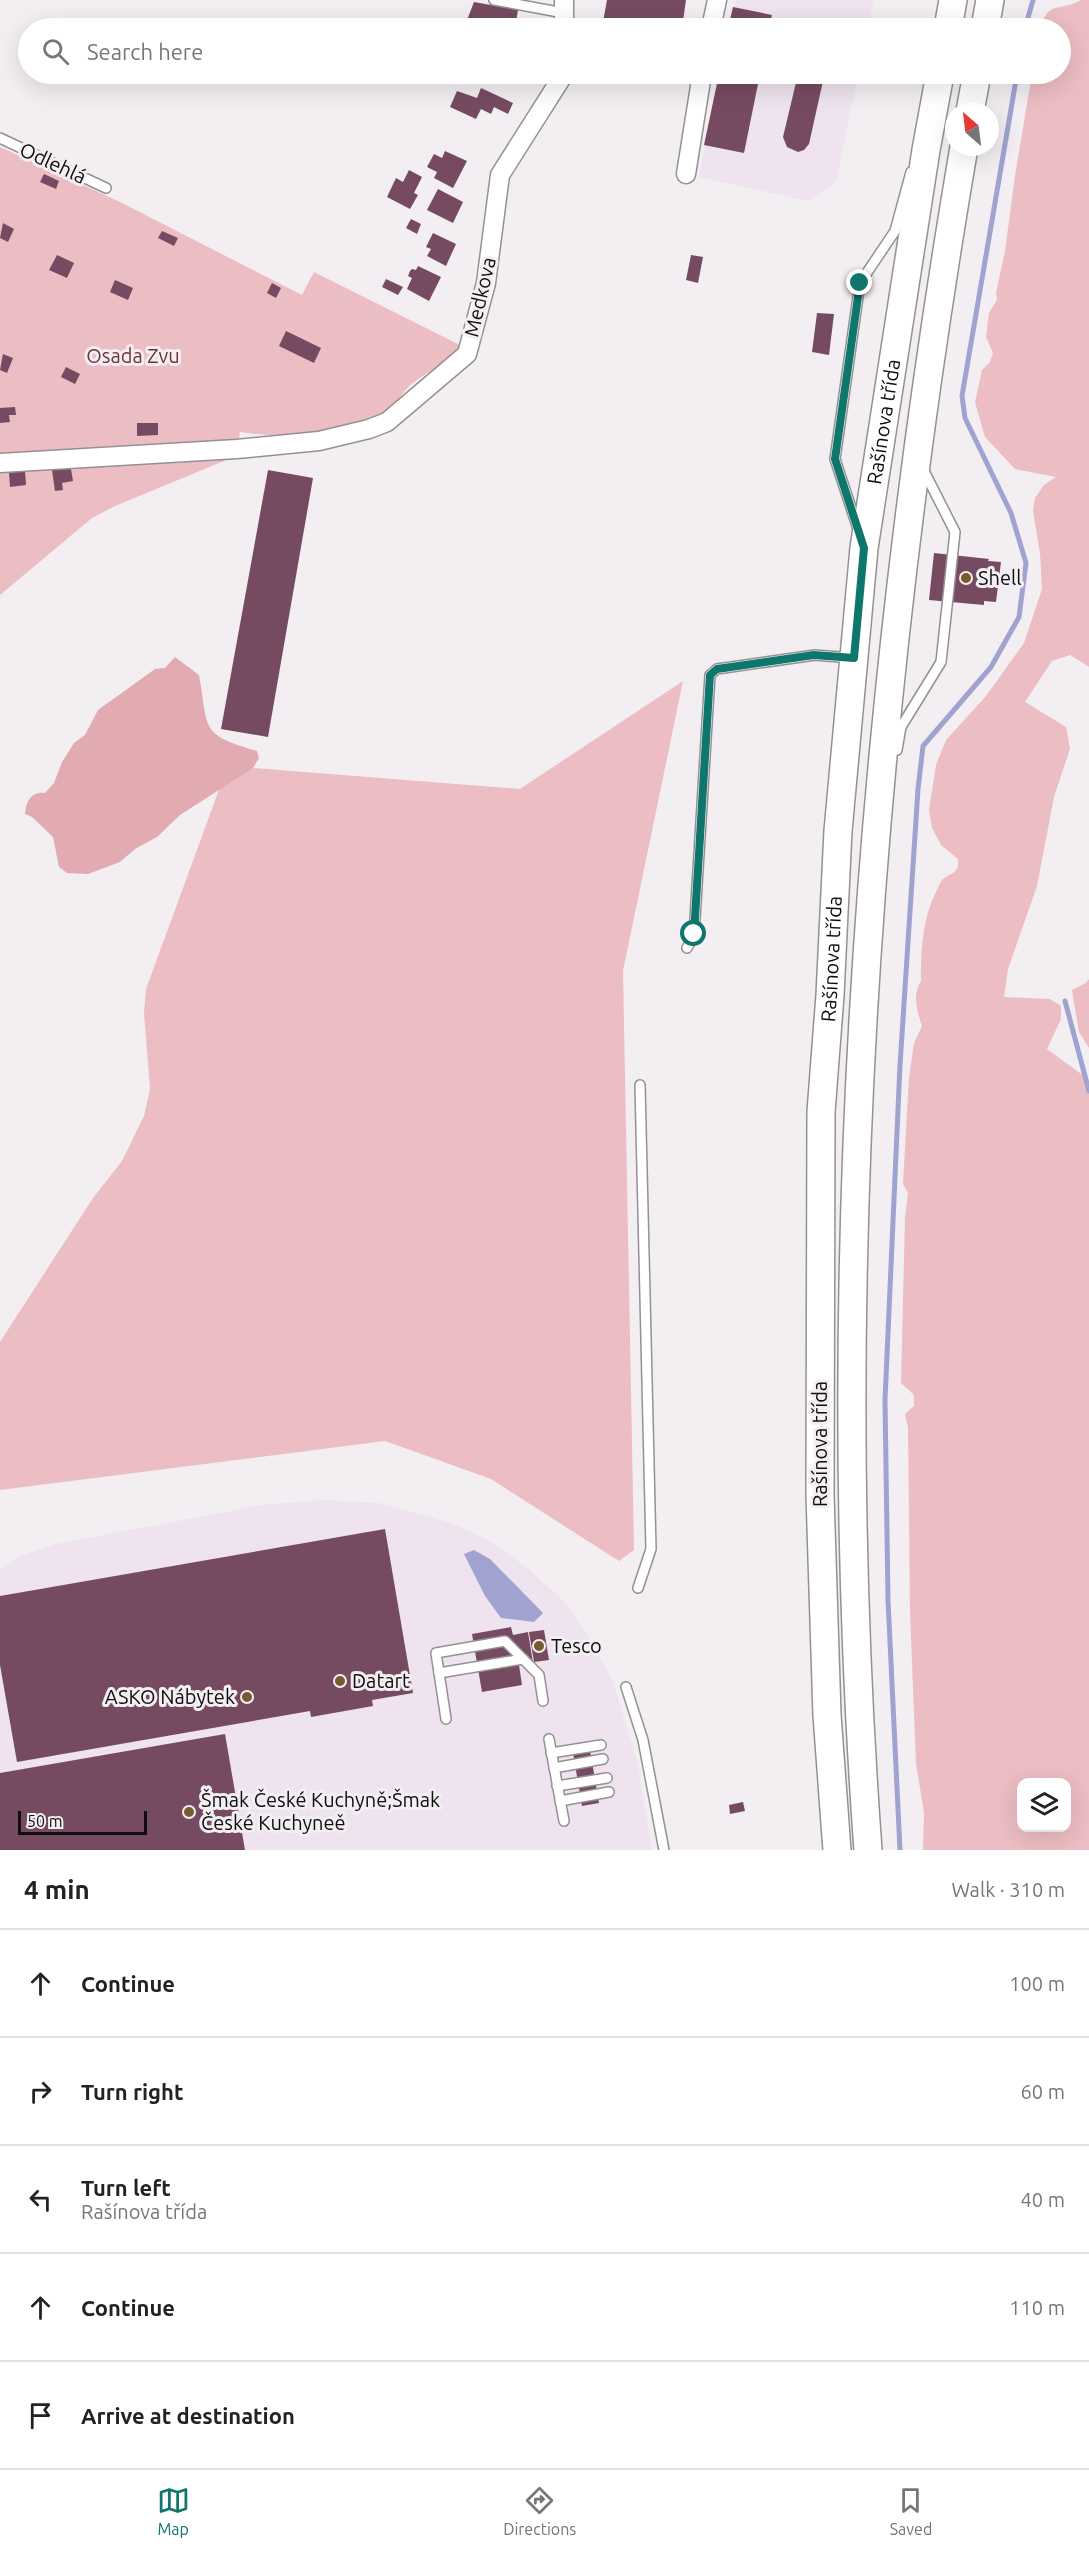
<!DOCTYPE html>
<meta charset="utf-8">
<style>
:root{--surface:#fff;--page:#f6f6f6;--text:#222;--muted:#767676;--line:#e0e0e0;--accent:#0f766e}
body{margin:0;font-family:Ubuntu,sans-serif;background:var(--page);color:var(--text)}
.controls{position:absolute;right:18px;bottom:18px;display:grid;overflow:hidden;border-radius:12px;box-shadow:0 6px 24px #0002}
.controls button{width:54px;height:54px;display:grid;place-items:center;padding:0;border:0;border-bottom:2px solid var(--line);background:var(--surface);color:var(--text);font:30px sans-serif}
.compass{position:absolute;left:945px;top:102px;width:54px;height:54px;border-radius:50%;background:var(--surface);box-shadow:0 6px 24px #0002;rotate:332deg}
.scale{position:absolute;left:18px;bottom:15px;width:129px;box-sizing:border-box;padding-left:6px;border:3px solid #0f0d0f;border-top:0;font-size:16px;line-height:21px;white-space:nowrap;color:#0f0d0f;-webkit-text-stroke:4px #f2eef2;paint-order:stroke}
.stop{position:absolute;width:18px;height:18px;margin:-14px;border:4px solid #0f766e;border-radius:50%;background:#fff}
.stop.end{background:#0f766e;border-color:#fff;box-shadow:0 2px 6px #0008}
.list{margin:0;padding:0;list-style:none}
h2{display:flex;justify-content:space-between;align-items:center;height:78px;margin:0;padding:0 24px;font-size:26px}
h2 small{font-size:20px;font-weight:400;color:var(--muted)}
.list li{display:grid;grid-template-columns:39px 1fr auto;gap:18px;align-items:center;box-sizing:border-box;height:108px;padding:0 24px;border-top:2px solid var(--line)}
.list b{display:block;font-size:22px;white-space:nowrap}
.list p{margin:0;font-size:20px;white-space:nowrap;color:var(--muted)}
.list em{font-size:20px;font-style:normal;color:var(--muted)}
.icon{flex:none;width:33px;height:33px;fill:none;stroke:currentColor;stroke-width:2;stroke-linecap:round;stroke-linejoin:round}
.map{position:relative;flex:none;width:1089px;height:1850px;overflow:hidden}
.search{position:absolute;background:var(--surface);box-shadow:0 6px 24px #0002;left:18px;right:18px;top:18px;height:66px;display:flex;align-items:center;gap:15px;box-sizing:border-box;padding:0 21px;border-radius:33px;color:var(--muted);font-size:22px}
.sheet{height:618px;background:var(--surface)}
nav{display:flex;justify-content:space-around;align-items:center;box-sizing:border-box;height:84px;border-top:2px solid var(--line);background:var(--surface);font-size:16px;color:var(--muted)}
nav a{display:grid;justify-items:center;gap:3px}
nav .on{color:var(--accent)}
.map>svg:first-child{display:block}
.built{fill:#eee3ee}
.green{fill:#ecbdc2;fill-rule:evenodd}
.forest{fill:#e2abb1}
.water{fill:#a0a3d0}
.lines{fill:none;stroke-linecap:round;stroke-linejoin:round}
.stream{stroke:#a0a3d0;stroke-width:5}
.building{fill:#764b61}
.lane-casing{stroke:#949094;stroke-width:12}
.street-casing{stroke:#949094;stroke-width:21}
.primary-casing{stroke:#949094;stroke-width:30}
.lane{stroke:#fff;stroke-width:9}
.street{stroke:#fff;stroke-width:18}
.primary{stroke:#fff;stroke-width:27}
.route{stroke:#0f766e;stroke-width:8}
.poi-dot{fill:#765a2d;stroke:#f2eef2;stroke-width:2}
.labels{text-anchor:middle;stroke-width:6;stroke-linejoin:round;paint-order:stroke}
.street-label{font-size:20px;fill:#0f0d0f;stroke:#f2eef2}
.park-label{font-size:20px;fill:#73303d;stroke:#f2eef2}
.poi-label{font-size:20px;fill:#0f0d0f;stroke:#f2eef2;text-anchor:start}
</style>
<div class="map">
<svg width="1089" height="1850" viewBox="0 0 1089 1850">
<rect width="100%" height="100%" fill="#f2eef2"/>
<g class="built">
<path d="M736,0H874L868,28H730Z"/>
<path d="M720,74H858L836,182L808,201L699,177Z"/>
<path d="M324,1500L379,1503L451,1523L492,1542L529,1569L565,1603L587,1635L612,1679L637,1760L652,1850H0V1570L21,1556L56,1544L263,1505Z"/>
</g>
<g class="green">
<path d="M1081,0H1089V667L1070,655L1052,661L1025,702L1066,727L1070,749L1054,797L1037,886L1008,969L1004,997L1050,999L1061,1006V1019L1047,1049L1084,1076L1089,1094V1850H923L924,1813L916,1763L910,1612L908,1427L905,1414L914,1406V1395L901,1383L905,1218L908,1193L903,1184L909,1077L914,1043L922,1026C917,1012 912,994 921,981C921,950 922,920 936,892C938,888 940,882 943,879C952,872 959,874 958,859L941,845L932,828L929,810L936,765L946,740L986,696L1024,643L1042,589L1040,553L1033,511L1035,498L1044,485L1056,477L1015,469L985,437L975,402L982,370L990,362L993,353L986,337L989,313L997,300L996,293L1005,251L1015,176L1032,74H1060V28H1040C1049,0 1059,12 1081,0ZM1022,1782H1066V1828H1022Z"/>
<path d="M0,147L120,202L302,295L314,272L462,346C450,362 430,370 414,382C401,391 394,411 380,419C339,441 285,438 240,432L236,456L115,506L92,518L0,595Z"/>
<path d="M683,681L623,971L634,1550L619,1561L491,1479L385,1441L0,1490V1342L93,1198L122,1161L144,1116L150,1089L144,1013L146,989L220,787L253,768L520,789Z"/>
<path d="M1089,979V1048L1079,1032L1072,990L1086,983Z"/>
</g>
<path class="forest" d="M175,657L199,675C209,730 199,734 257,751L259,758L253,768L180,815L157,837L135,849L120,862L88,874L67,873L59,867L53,837L32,817L25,814C26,802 31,791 45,793L54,783L62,762L74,743L85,735L98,710L155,669L165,668Z"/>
<path class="water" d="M474,1550L490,1559L543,1613L534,1622L501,1618L485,1596L464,1554Z"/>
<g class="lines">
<g class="stream">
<path d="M1025,28L1033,0"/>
<path d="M1065,1001L1089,1091"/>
<path d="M900,1850L888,1600L885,1400L900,1065L918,789L923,746L991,667L1019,617L1026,563L1011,513L965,418L962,396L1017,74"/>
</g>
</g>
<g class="building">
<path d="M607,0H686L682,28H636L603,22Z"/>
<path d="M474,2L518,10L515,28L484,18L480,28H464Z"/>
<path d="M733,7L772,15L769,28H728Z"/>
<path d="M719,74H760L744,153L704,145Z"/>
<path d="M798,74H821L823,81L809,144L804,150L798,152L787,147L783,137Z"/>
<path d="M481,88L513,103L508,114L494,107L491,114L481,109L476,119L450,107L457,91L477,98Z"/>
<path d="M445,151L467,161L453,188L434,178L437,172L427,167L434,154L442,158Z"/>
<path d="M409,170L422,177L414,193L418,195L410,209L387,197L396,178L403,182Z"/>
<path d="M44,174L59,181L56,189L40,182Z"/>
<path d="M438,189L463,202L453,223L427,210Z"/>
<path d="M411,219L421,224L417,234L406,228Z"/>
<path d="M3,223L14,229L8,242L0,238Z"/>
<path d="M162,231L178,238L174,246L158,238Z"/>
<path d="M433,233L456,244L446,266L427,256L431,249L426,247Z"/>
<path d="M57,255L74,263L67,278L49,270Z"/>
<path d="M691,255L703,257L698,283L686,280Z"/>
<path d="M418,266L441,277L429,301L407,289L412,278L408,276L410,271L412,269L416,270Z"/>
<path d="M386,279L403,287L398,295L382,287Z"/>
<path d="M115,280L133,288L128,300L110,292Z"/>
<path d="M272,283L281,288L276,298L267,293Z"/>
<path d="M817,313L834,314L829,355L812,352Z"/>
<path d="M286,331L321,348L314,363L279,346Z"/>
<path d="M3,354L13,358L7,373L0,370Z"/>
<path d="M66,367L80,374L75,384L61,377Z"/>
<path d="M15,407L16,415H9L10,422L0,423V408Z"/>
<path d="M137,423H158V435L137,436Z"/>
<path d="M71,469L73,481L62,483L63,490L55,491L52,470Z"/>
<path d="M268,470L313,478L268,737L221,729Z"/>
<path d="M25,471L26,485L10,487L9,473Z"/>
<path d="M934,553L989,559L988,561L1001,562L996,602L984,601V605L929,600Z"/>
<path d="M385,1529L413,1693L372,1700L373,1706L311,1717L310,1711L17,1762L0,1665V1596Z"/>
<path d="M511,1627L513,1635L528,1632L533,1663L519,1665L522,1685L482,1692L472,1634Z"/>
<path d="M544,1630L549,1660L534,1662L529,1632Z"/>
<path d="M225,1734L245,1850H0V1773Z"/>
<path d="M589,1744L599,1803L582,1806L572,1747Z"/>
<path d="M743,1802L745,1811L730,1814L729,1805Z"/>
</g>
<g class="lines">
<defs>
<g id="lane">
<path d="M494,0L564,13"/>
<path d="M0,138L106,188"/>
<path d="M858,529L835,459L860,283L895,231L911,172"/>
<path d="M897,750L901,727L941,662L955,532L923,469"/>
<path d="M687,948L694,935L710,675L717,669L815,655L852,658"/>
<path d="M638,1588L651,1549L640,1085"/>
<path d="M439,1673L523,1659"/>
<path d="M626,1687L643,1740L664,1850"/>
<path d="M446,1719L436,1653L505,1641L539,1675L543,1701"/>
<path d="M549,1739L564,1821"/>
<path d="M551,1753L601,1745"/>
<path d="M554,1768L603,1759"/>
<path d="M557,1786L607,1778"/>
<path d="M560,1801L609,1792"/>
</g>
<g id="street">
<path d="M564,0V28"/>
<path d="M711,28L717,0"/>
<path d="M686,174L702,74"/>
<path d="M0,463L237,449L319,441L369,429L387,422L467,354L486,283L500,175L564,74"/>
</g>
<g id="primary">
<path d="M948,28L953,0"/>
<path d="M985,28L990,0"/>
<path d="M970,111L977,74"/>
<path id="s1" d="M837,1850L827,1715L820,1495L821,1112L830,995L838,831L864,548L926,150L940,74"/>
<path d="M868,1850C826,1280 868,710 964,147"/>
</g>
</defs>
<use href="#lane" class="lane-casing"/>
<use href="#street" class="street-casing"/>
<use href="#primary" class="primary-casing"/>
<use href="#lane" class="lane"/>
<use href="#street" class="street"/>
<use href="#primary" class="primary"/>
</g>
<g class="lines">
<path class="route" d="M694,934L710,675L717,669L814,655L854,658L864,548L835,459L860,283"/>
</g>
<g class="poi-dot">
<circle cx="966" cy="578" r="6"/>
<circle cx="539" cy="1646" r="6"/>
<circle cx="340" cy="1681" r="6"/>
<circle cx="247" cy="1697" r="6"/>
<circle cx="189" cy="1812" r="6"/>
</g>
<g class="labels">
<g class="street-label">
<text transform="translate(53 163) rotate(25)" y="7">Odlehlá</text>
<text transform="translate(480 297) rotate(-77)" y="7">Medkova</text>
<text dy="7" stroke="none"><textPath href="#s1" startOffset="1432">Rašínova třída</textPath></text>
<text dy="7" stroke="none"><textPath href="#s1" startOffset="892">Rašínova třída</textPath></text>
<text transform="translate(820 1444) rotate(-90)" y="7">Rašínova třída</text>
</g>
<g class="park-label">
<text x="133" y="363">Osada Zvu</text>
</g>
<g class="poi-label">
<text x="978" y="585">Shell</text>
<text x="551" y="1653">Tesco</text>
<text x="352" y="1688">Datart</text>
<text x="235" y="1704" text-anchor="end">ASKO Nábytek</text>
<text x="201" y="1807">Šmak České Kuchyně;Šmak<tspan x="201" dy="23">České Kuchyneě</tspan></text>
</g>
</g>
</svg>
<div class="controls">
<button><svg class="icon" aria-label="layers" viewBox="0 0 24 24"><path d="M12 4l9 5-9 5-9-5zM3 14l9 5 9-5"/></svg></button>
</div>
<svg class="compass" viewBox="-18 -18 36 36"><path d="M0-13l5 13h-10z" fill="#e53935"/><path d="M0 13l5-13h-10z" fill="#767676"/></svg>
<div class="scale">50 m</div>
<div class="stop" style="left:694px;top:934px"></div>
<div class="stop end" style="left:860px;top:283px"></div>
<div class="search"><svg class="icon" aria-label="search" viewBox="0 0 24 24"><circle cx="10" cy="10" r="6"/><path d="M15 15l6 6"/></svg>Search here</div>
</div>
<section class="sheet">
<h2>4 min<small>Walk · 310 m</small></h2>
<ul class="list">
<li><svg class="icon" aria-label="ahead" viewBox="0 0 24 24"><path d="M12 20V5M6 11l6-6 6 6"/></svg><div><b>Continue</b></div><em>100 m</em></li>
<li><svg class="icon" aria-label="right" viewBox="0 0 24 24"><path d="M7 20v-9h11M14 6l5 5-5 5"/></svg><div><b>Turn right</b></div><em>60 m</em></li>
<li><svg class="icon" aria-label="left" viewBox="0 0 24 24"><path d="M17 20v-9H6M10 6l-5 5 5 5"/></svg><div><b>Turn left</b><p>Rašínova třída</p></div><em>40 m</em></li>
<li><svg class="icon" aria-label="ahead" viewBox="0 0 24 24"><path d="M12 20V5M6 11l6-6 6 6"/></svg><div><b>Continue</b></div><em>110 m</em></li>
<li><svg class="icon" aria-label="arrive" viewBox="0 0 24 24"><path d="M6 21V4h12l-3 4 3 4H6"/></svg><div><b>Arrive at destination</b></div></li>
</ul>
</section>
<nav>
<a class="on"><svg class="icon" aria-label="map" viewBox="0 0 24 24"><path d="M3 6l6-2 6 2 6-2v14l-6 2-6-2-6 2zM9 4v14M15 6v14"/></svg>Map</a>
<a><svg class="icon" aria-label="directions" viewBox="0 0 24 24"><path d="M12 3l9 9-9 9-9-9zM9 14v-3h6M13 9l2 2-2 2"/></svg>Directions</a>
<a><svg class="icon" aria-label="saved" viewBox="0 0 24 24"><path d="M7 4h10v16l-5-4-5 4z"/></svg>Saved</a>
</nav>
